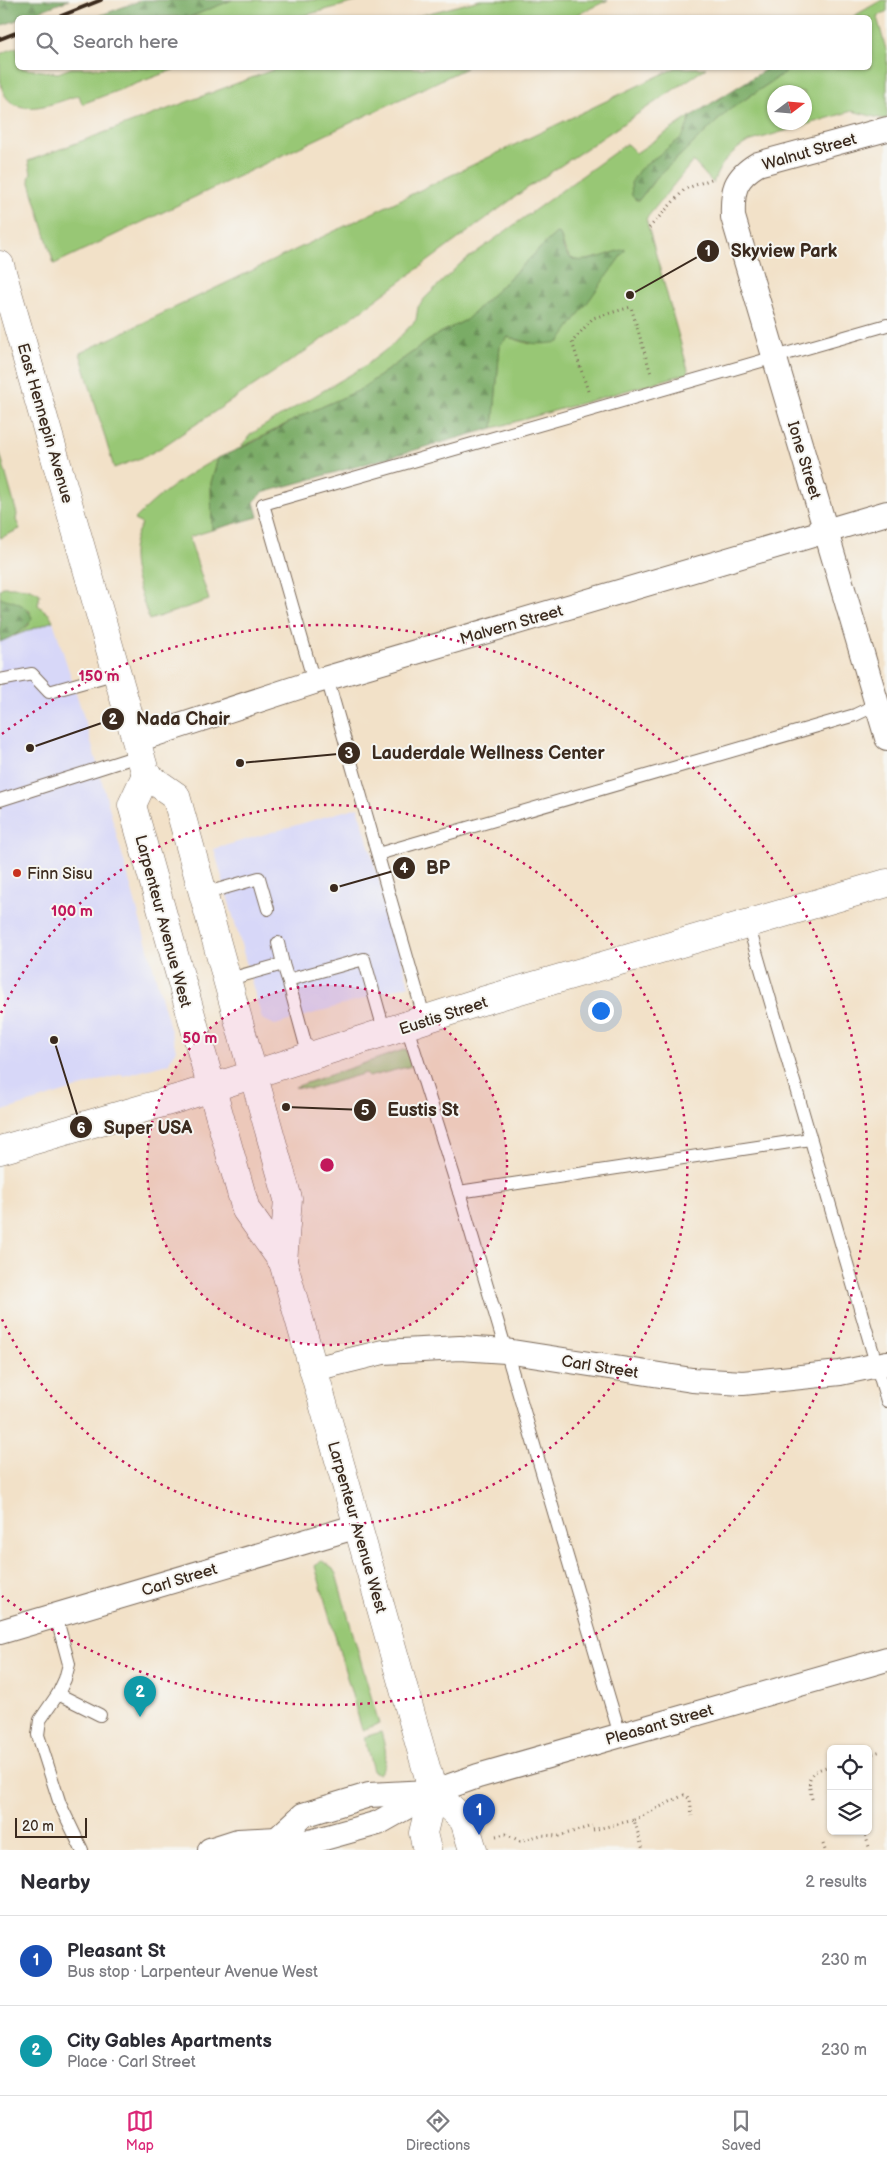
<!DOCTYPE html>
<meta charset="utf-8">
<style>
:root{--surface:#fff;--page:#f2f2f3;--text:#2b2b33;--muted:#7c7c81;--line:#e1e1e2;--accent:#db2777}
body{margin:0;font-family:"Balsamiq Sans",sans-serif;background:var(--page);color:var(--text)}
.controls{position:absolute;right:15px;bottom:15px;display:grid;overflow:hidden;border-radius:8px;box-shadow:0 1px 4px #0004}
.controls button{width:45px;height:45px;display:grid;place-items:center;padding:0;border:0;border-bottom:1px solid var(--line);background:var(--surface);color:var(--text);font:25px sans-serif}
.compass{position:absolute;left:767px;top:85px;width:45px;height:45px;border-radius:50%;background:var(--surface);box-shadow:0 1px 4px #0004;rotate:74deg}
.scale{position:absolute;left:15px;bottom:12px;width:72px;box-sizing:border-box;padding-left:5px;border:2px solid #3b2a1e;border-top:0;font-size:14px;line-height:18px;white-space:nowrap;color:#3b2a1e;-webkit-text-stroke:4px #f6f6f2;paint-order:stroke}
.you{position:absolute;left:600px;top:1010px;width:18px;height:18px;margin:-12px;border:4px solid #fff;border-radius:50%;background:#1a73e8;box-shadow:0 0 0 8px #1a73e833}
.badge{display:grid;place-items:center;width:32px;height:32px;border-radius:50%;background:var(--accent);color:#fff;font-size:16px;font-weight:700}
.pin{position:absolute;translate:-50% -41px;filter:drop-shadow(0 1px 2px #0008)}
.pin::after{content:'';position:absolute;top:26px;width:18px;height:15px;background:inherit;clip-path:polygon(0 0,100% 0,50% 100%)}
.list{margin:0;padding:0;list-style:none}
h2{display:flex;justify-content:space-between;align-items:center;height:65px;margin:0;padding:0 20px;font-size:21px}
h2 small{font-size:16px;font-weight:400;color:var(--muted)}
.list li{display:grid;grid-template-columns:32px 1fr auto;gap:15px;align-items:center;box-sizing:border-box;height:90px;padding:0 20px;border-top:1px solid var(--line)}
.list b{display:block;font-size:19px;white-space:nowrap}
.list p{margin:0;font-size:16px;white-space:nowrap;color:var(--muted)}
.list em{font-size:16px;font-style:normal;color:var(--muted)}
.icon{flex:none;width:28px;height:28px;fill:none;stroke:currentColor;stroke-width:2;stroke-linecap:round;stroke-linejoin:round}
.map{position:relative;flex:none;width:887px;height:1850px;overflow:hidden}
.search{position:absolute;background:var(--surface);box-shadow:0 1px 4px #0004;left:15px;right:15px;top:15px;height:55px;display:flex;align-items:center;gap:12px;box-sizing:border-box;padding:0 18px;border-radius:8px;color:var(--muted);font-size:19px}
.sheet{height:245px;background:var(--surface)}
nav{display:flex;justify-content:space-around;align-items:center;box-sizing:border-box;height:70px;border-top:1px solid var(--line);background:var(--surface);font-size:14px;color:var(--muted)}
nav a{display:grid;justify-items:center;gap:2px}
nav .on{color:var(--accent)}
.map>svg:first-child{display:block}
.built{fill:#d7d7f8}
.green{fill:#98c775;stroke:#6a784a;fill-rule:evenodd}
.forest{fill:url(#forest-firs);stroke:#5a6b42}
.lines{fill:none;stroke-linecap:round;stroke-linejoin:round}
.service-casing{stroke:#7b6a5a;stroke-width:14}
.minor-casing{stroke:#7b6a5a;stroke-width:26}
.tertiary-casing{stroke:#7b6a5a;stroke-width:29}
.secondary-casing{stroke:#7b6a5a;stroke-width:29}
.path{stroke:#7b6a5a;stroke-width:3;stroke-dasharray:1 4;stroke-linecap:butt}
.service{stroke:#fff;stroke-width:12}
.minor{stroke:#fff;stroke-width:24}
.tertiary{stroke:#fff;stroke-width:28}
.secondary{stroke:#fff;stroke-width:28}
.rail{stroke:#3b2a1e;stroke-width:4}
.ring{fill:none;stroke:#c2185b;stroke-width:2.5;stroke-dasharray:2.5 5}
.poi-dot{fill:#c8321e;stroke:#f6f6f2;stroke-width:2}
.labels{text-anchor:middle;stroke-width:4;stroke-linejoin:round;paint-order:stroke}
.street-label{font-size:16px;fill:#3b2a1e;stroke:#f6f6f2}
.poi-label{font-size:16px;fill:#3b2a1e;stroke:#f6f6f2;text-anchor:start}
.centre{fill:#c2185b;stroke:#f6f6f2;stroke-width:2.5}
.ring-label{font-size:15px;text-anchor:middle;font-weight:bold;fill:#c2185b;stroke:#f6f6f2;stroke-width:4;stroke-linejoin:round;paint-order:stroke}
.leader{fill:none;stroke:#3b2a1e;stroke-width:2}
.callout-dot{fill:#3b2a1e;stroke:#f6f6f2;stroke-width:2}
.mark-label{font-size:15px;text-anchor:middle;font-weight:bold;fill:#fff}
.callout-label{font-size:18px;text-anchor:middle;font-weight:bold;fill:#3b2a1e;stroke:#f6f6f2;stroke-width:4;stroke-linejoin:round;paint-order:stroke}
</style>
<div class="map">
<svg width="887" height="1850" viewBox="0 0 887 1850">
<defs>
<pattern id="forest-firs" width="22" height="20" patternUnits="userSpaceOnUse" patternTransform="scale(1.25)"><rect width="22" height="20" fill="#7aac66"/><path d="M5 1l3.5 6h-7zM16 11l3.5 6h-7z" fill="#658c53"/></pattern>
</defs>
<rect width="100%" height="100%" fill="#f6f6f2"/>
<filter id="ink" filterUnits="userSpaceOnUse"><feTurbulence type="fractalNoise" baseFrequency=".02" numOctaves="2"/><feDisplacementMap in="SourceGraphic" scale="10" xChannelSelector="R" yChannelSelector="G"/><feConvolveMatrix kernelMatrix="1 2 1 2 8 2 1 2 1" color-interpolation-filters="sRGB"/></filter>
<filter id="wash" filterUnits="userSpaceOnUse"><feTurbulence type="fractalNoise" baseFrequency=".0096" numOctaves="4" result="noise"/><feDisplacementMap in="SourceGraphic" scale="20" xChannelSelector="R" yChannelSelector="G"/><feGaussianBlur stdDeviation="1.12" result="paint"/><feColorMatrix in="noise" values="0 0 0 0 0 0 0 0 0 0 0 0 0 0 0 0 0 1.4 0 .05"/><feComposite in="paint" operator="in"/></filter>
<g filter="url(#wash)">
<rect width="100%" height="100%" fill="#f2e1c8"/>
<g class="built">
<path d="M53,621L86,724L176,1050L168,1064L123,1076L122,1074L0,1112V642Z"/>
<path d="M358,807L409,985L275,1025L262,1019L214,849Z"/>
</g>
<g class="green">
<path d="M232,0H363L298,17H190Z"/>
<path d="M480,0H608L572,17H414Z"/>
<path d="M882,0H887V11L877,17L887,53V118L883,119L852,111L748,142C730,152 720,164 713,183L693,161L646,219L689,373L493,428L500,345L508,337L530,344L599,257C574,264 568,262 561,237L556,233L466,320L438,334L358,391L303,415L240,448L250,435L262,427L365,366L392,345L416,320L418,307L425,298L460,264L622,147L627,144L636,153L691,116L685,132L645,193L656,178L729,110L792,68H870V18L852,17ZM774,92H804V122H774Z"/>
<path d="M17,47L18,68L58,73L71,68H178L82,104L79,95C55,103 10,123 1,85C0,76 0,64 0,54Z"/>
<path d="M278,68H466L54,264L29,179L31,173L28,161Z"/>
<path d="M675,68H706L526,189L313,346L162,447L146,456L114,468L80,353Z"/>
<path d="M0,453L17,514L16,520L20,529L0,538Z"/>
<path d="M218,458L211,483L212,530L189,537L209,600L149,620C140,588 122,555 142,524L134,520C158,495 187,474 218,458Z"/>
<path d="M3,587C16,587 29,586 40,594L38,605L50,615L53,621L14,636L29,625L30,611L19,604L0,598V589Z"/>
<path d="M406,1049L411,1066L368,1077L366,1073L311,1089L295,1087Z"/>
<path d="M321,1560L333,1569L336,1574L379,1724L362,1730L315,1566Z"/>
<path d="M381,1732C385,1747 390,1760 379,1774L373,1771L364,1737Z"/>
</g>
<g class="forest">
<path d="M0,0H69L23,17L18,18L17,20L0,26Z"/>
<path d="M142,0H232L190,17H96Z"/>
<path d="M768,68H792L729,110L656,178L639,200H636L632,196L631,183L639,170L681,138L685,132L691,116Z"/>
<path d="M556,233L560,234C562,239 562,248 566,253C577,271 611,251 626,249L559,342C533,346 532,343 508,337L500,345L493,428L262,493L254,502L258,517L212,530L211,483L218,458L252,443L303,415L358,391L438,334L466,320Z"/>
<path d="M0,598C13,600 28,605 32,618C27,630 12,637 0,642Z"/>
</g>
</g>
<g filter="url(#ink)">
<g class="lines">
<defs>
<g id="service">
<path d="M327,678L425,1020"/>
<path d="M0,680L32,674L49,692L117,673"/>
<path d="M314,682L263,504L887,325"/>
<path d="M0,800L141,755"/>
<path d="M378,854L855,715L880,703"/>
<path d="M203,894L259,878L268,909"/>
<path d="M748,924L887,1401"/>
<path d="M278,943L283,964"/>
<path d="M226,980L283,964L288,980"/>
<path d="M407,1027L459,1192L620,1735"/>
<path d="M309,1057L288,980L364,959L385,1033"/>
<path d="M459,1192L810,1139"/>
<path d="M56,1616L69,1664L65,1679L58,1694L40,1720L38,1735L60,1804L82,1850"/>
<path d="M58,1694L100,1715"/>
</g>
<g id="minor">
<path d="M887,129L758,164C734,178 732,191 733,217L887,738"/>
<path d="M137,740L314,682L887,513"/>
<path d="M314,1369L383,1352L460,1348L506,1351L692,1380L743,1383L840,1373L887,1363"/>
<path d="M0,1632L358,1526"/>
<path d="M277,1839L303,1815L369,1795L428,1792"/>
<path d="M210,1850L238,1841L277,1839L310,1842L378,1823L433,1792L478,1776L887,1659"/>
</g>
<path id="tertiary" d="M0,1150L183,1097L482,1001L887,883"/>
<g id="secondary">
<path d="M0,265L146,775L176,796L288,1199L283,1262"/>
<path d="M146,775L132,805L246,1210L283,1262L433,1792L423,1833L427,1850"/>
<path d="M433,1792L464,1820L473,1850"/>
</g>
</defs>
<use href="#service" class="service-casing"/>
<use href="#minor" class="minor-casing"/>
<use href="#tertiary" class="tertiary-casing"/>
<use href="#secondary" class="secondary-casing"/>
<g class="path">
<path d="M649,228L685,189L714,178"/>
<path d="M588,391L572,342L593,318L631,307L651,374"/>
<path d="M868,1755L881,1751"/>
<path d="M812,1799C807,1777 808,1771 831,1766"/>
<path d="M634,1820L684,1795L690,1799L692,1816"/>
<path d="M593,1830L634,1820L643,1850"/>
<path d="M864,1831L870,1850"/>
<path d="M496,1836L506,1834L520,1841L541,1835L559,1836L592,1826"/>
<path d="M823,1844L825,1850"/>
</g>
<use href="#service" class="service"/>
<use href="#minor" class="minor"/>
<use href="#tertiary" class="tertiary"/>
<use href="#secondary" class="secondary"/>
<g class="rail">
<path d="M56,18L101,0"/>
<path d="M0,39L18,32"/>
</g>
</g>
</g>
<circle cx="327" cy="1165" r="180" fill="#c2185b" fill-opacity=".12"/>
<g class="ring">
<circle cx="327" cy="1165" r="180"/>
<path d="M1 1013A360 360 0 1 1 1 1317"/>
<path d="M2 734A540 540 0 1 1 2 1596"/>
</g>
<circle class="poi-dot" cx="17" cy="873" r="5"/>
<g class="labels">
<g class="street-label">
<text transform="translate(809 151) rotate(-16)" y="6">Walnut Street</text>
<text transform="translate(46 423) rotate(74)" y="6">East Hennepin Avenue</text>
<text transform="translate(805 460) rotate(73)" y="6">Ione Street</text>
<text transform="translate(511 624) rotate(-16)" y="6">Malvern Street</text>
<text transform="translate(164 921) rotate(75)" y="6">Larpenteur Avenue West</text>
<text transform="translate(443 1015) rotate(-18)" y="6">Eustis Street</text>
<text transform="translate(600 1366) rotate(9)" y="6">Carl Street</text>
<text transform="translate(358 1527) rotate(74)" y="6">Larpenteur Avenue West</text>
<text transform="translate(179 1579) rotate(-17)" y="6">Carl Street</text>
<text transform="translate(659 1724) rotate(-16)" y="6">Pleasant Street</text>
</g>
<g class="poi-label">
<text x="27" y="879">Finn Sisu</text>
</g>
</g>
<circle cx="327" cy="1165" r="8" class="centre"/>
<g class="ring-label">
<text x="99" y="681">150 m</text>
<text x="72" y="916">100 m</text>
<text x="200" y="1043">50 m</text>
</g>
<path class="leader" d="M630 295L708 251M30 748L113 719M240 763L349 753M334 888L404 868M286 1107L365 1110M54 1040L81 1127"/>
<g class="callout-dot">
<circle cx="630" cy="295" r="5"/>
<circle cx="30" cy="748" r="5"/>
<circle cx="240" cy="763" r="5"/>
<circle cx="334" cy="888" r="5"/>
<circle cx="286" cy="1107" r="5"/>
<circle cx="54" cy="1040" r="5"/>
<circle cx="708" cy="251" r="12"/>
<circle cx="113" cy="719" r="12"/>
<circle cx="349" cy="753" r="12"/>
<circle cx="404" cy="868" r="12"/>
<circle cx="365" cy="1110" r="12"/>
<circle cx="81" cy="1127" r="12"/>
</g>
<g class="mark-label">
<text x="708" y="256">1</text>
<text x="113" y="724">2</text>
<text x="349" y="758">3</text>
<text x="404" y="873">4</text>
<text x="365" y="1115">5</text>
<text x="81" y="1133">6</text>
</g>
<g class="callout-label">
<text x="784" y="257">Skyview Park</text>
<text x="183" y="725">Nada Chair</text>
<text x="488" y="759">Lauderdale Wellness Center</text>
<text x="438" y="874">BP</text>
<text x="423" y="1116">Eustis St</text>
<text x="148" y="1134">Super USA</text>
</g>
</svg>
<div class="controls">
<button><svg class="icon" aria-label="locate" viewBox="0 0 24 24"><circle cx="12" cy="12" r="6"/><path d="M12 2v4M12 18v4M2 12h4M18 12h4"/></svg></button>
<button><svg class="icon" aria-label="layers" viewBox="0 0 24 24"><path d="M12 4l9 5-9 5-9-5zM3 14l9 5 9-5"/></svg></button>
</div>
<svg class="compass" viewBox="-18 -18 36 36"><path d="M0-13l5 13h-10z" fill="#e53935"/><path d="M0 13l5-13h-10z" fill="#7c7c81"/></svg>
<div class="scale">20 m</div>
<div class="you"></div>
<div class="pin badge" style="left:479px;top:1835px;background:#1a4fb4">1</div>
<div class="pin badge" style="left:140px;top:1717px;background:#0f9aa8">2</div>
<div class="search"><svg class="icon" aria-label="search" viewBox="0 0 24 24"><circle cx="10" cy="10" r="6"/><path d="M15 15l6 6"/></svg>Search here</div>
</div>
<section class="sheet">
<h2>Nearby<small>2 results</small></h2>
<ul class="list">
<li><span class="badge" style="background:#1a4fb4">1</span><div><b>Pleasant St</b><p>Bus stop · Larpenteur Avenue West</p></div><em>230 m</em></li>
<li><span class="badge" style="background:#0f9aa8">2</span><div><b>City Gables Apartments</b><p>Place · Carl Street</p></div><em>230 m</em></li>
</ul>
</section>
<nav>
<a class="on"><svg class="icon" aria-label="map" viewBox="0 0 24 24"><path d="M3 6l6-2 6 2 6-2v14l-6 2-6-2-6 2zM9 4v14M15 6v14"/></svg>Map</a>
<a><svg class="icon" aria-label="directions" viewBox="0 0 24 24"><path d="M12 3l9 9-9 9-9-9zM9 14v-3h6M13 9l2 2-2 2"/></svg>Directions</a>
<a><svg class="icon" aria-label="saved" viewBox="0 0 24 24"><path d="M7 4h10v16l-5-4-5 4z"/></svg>Saved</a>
</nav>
